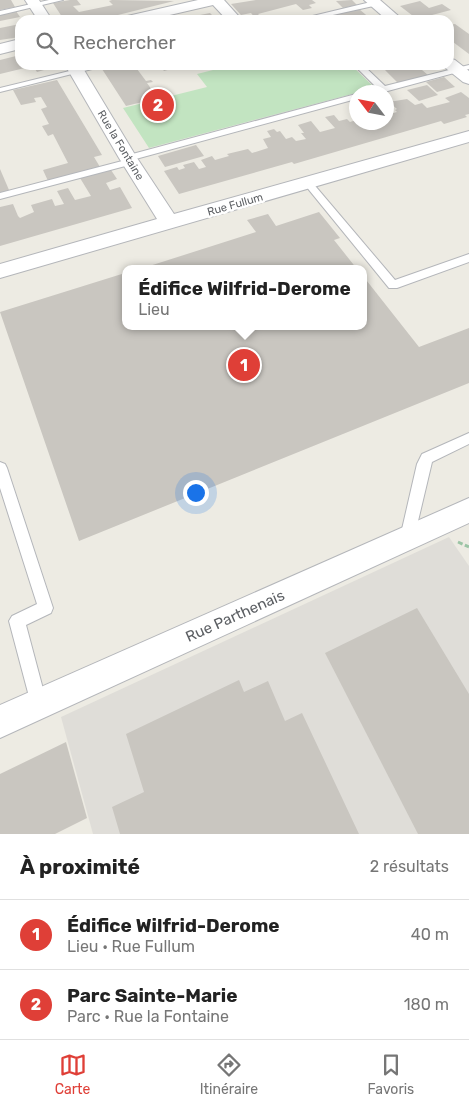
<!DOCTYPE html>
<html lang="fr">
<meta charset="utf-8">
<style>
:root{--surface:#fff;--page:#f6f6f6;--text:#222;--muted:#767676;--line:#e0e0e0;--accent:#df3f37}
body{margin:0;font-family:Rubik,sans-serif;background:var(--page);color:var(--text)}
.compass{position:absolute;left:349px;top:85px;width:45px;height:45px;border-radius:50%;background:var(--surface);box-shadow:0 2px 12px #0003;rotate:302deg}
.you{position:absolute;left:195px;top:492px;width:18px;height:18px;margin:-12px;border:4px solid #fff;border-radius:50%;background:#1a73e8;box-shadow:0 0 0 8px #1a73e833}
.badge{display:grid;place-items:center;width:32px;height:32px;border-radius:50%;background:var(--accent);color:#fff;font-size:16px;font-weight:700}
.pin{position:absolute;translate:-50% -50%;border:2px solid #fff;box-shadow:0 1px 5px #0006}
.popup{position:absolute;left:122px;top:265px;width:245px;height:65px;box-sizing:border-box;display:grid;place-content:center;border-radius:10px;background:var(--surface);filter:drop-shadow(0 1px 4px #0005);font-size:16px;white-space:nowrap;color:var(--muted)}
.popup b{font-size:19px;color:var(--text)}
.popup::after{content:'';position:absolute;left:50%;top:100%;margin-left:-10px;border:10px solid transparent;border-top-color:var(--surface)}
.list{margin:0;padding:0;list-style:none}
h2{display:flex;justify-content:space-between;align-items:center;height:65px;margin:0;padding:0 20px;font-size:21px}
h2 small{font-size:16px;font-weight:400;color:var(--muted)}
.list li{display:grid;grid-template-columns:32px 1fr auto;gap:15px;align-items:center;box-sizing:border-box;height:70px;padding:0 20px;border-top:1px solid var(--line)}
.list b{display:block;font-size:19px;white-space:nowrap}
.list p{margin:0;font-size:16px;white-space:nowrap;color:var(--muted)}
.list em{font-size:16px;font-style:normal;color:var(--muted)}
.icon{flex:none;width:28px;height:28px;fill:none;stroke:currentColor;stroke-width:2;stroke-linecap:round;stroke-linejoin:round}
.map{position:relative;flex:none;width:469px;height:834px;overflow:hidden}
.search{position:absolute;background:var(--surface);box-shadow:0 2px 12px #0003;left:15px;right:15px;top:15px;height:55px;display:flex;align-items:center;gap:12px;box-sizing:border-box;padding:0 18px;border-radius:15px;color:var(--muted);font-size:19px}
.sheet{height:205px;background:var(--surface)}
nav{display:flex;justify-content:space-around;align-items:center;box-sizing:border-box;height:70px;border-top:1px solid var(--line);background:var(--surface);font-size:14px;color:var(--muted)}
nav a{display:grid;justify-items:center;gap:2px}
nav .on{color:var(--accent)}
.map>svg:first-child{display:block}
.industrial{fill:#dfddd8}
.green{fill:#c2e4c1}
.building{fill:#c9c6c0}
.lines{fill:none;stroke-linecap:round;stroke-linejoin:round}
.service-casing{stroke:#b4b6ba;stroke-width:2}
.minor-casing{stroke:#b4b6ba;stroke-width:2}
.path{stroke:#9bc4a5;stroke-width:3;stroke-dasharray:5 2.5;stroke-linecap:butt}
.service{fill:#fff;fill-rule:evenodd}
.minor{fill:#fff;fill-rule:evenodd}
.labels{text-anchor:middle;stroke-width:5;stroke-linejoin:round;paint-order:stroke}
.far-street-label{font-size:11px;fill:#5c5f63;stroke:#fff}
.near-street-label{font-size:15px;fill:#5c5f63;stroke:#fff}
</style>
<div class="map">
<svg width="469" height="834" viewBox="0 0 469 834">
<rect width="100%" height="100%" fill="#edebe3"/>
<path class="industrial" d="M449,537L469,566V834H93L61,717Z"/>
<path class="green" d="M233,65H351L375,88L149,148L123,108L207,87L197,74Z"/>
<g class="building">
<path d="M0,0H11L15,7L0,10Z"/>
<path d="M70,0H77L81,5L73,6L79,12L113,5L109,1L112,0L174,1L98,20H64L53,3Z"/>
<path d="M256,0H312L316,3L309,5L312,8L303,10L296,4L258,14L264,20H248L255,18L251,13L241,15L231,4Z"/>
<path d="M352,0L357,5L343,8L336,1Z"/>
<path d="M420,1L429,8L442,4L451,10L417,19L400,6Z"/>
<path d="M359,9L372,20H340L334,15Z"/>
<path d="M16,11L20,17L0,21V14Z"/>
<path d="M210,13L217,20H180V19Z"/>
<path d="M20,24V37L0,40V28Z"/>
<path d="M455,24L469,34V54L449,39V25Z"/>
<path d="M20,55V65H49L51,68L37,72L33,66L0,74V60Z"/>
<path d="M119,65H134L146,81L151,80L153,82L147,83L154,93L164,91L167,96L126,106L102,69Z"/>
<path d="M159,65H176L178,67L164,71Z"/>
<path d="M389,65H416L428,75L398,83L385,70L393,68Z"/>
<path d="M444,77L455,87L437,92L426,82Z"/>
<path d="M57,80L102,155L94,157L100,167L48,181L43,170L68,163L53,134L48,136L42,126L49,124L41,109L47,107L41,97L34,98L36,102L21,105L13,90Z"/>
<path d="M427,85L438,95L419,101L407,90Z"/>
<path d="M461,92L469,98V114L465,115L467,117L444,124L441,121L294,164L292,162L179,194L164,171L177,167L179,170L185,168L183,165L194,162L199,169L206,167L201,160L212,156L215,160L229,156L227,154L248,149L252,153L268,148L263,139L271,137L267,131L274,129L277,132L280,131L286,139L292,137L296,141L306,139L301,133H304L298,125L311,121L320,132L335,128L325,117L334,115L339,121L347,119L350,122L356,120V122H386V115L397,112L395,110L397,109L389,102L407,99L415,105L422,103L427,108L450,102L445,98Z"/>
<path d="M196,145L204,156L165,167L158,156Z"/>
<path d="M0,169L9,190L0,193Z"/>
<path d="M111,170L117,179L106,183L110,190L120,187L132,208L0,246V207L13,204L18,216L20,218L34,212L31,205L52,199L55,206L64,204L57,191L68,188L75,200L91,196L80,178Z"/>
<path d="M319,212L340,238L334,240L357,269H140L256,232L247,220L268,214L276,226Z"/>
<path d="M125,273V326H363V276L419,347L469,328V383L79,541L0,312Z"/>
<path d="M417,608L469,694V834H418L325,653Z"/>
<path d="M239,680L244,692L268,681L285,721L302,713L359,834H120L112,807L144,792L126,734Z"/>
<path d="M66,742L87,818L55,834H0V774Z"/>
</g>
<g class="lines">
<defs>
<g id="service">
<path d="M49,0H63L0,15V11Z"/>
<path d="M375,1L379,3L378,5L310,20H296Z"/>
<path d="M94,65H108L0,92V88Z"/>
<path d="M354,65H363L385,86L469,65V69L384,92H369L370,90L377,88Z"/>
<path d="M356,94V99L132,160L135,162L133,164L0,199V193L126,160L123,158L125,156Z"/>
<path d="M308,180L311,181L395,280L469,254V262L397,288H389L305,185V181Z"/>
<path d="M469,433V444L432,462L414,538L412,543L407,545L402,543L400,538L417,464L422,454Z"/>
<path d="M0,462L5,464L7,468L53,608L51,613L26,625L47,704L45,710L39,712L33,710L31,704L9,621L12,616L37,604L0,488Z"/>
</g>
<g id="minor">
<path d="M25,0H39L52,20H38Z"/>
<path d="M198,0H224L242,20H227L213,5L148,20H121L123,17Z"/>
<path d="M364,0H380L403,20H387Z"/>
<path d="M20,39V49L0,54V44Z"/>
<path d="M449,58L455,60L469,71V84L463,82L443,66L442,65H449Z"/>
<path d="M65,65H81L137,158L174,214L469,131V142L0,278V264L157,219L119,158Z"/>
<path d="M469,498V523L0,738V705Z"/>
</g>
</defs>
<use href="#service" class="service-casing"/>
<use href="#minor" class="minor-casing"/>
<path class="path" d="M458,542L469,547"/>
<use href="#service" class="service"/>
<use href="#minor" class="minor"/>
</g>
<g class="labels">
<g class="far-street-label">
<text transform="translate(121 145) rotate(59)" y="4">Rue la Fontaine</text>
<text transform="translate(235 204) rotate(-16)" y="4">Rue Fullum</text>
</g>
<g class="near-street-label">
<text transform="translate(235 616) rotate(-24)" y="5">Rue Parthenais</text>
</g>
</g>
</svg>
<svg class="compass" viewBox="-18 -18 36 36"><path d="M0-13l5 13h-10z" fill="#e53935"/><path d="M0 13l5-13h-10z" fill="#767676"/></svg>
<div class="you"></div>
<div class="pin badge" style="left:244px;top:365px">1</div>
<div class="popup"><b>Édifice Wilfrid-Derome</b>Lieu</div>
<div class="pin badge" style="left:158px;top:105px">2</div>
<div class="search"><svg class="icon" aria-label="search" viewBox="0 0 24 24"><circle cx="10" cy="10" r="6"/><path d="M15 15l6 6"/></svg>Rechercher</div>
</div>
<section class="sheet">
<h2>À proximité<small>2 résultats</small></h2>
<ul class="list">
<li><span class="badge">1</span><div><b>Édifice Wilfrid-Derome</b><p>Lieu · Rue Fullum</p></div><em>40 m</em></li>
<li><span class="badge">2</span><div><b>Parc Sainte-Marie</b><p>Parc · Rue la Fontaine</p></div><em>180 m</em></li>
</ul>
</section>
<nav>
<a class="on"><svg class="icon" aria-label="map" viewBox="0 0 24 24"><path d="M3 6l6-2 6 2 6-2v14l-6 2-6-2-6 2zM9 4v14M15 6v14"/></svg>Carte</a>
<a><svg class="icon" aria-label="directions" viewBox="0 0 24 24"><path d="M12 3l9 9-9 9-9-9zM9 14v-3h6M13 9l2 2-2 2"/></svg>Itinéraire</a>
<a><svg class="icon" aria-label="saved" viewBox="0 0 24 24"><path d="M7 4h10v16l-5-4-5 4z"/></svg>Favoris</a>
</nav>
